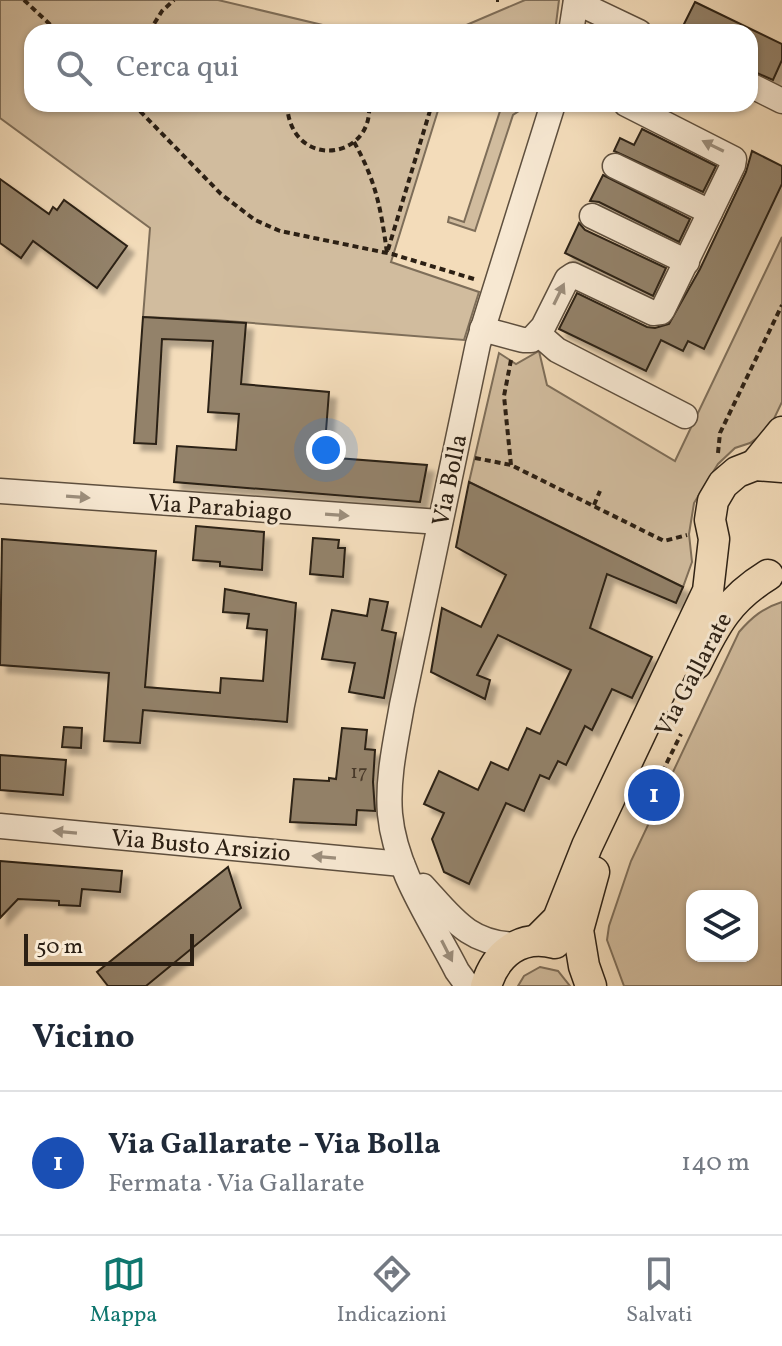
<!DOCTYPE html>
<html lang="it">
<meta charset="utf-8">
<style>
:root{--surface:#fff;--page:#f6f6f7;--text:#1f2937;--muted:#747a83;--line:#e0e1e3;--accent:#0f766e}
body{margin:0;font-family:Vollkorn,serif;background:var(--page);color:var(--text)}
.controls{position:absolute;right:24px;bottom:24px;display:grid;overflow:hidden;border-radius:16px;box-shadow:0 2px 6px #0004}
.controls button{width:72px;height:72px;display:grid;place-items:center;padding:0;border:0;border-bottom:2px solid var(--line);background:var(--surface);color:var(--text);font:40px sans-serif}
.scale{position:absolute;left:24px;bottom:20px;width:170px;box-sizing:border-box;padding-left:8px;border:4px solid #2c2014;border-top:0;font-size:22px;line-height:28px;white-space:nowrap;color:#2c2014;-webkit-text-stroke:6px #f7e8d2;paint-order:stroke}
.you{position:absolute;left:326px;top:450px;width:28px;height:28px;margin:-20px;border:6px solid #fff;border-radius:50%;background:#1a73e8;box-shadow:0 0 0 12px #1a73e833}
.badge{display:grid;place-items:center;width:52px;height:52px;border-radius:50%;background:var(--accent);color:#fff;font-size:26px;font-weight:700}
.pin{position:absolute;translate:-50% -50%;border:4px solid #fff;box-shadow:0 2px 8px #0006}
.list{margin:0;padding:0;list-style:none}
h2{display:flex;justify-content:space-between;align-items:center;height:104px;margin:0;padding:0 32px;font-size:34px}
h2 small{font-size:26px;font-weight:400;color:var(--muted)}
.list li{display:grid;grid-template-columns:52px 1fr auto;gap:24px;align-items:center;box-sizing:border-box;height:144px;padding:0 32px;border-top:2px solid var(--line)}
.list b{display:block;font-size:30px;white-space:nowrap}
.list p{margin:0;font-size:26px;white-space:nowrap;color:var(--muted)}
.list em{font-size:26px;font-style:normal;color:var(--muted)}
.icon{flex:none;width:44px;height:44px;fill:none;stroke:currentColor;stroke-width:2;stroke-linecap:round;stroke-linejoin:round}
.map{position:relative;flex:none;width:782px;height:986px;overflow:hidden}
.search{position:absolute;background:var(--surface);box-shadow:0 2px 6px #0004;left:24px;right:24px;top:24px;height:88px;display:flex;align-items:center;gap:20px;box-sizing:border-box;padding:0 28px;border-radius:24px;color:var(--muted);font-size:30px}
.sheet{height:248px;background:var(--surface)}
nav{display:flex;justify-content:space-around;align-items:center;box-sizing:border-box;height:112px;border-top:2px solid var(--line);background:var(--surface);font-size:22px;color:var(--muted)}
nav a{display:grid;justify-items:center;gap:4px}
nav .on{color:var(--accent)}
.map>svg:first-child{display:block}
.green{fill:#d1bc9e;stroke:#7e6e59;stroke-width:2;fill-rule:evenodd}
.building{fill:#93826a;stroke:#2c2014;stroke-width:2;filter:url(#shadow)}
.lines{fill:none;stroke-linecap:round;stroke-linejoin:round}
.minor-casing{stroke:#5e4f3e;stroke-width:27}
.major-casing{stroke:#2c2014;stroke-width:33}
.path{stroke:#2c2014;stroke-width:4;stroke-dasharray:6 4;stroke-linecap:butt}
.minor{stroke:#f7e8d2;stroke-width:24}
.major{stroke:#f3dcba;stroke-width:30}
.oneway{fill:#9c8e7c}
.labels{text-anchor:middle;stroke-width:6;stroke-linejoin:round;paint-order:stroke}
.number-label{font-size:20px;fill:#46382a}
.street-label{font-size:24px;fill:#2c2014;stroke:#f7e8d2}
</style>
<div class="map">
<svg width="782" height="986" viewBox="0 0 782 986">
<defs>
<filter id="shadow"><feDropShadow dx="7" dy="7" stdDeviation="2" flood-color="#0004"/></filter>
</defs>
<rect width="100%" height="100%" fill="#f3dcba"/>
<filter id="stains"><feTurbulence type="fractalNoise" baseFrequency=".0025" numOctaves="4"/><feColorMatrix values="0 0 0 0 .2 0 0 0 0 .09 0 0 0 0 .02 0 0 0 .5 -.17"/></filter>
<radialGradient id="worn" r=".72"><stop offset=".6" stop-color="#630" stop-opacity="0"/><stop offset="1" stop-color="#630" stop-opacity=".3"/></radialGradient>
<g class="green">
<path d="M0,0H218L352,32H32V104H440L391,262L479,292L464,340L215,320L143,317L150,228L0,118Z"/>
<path d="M525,0H559L555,32H450Z"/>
<path d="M483,104L528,105L513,115L475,231L448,222L449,217L464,222L500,111Z"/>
<path d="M782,237V402L769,429L750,443L735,448L718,464L694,503L689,534L692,562L683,587L469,482L499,353L516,364L539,351L547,385L675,461Z"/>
<path d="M782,602V986H624L607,940L609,926L631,861L739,632C752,617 763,608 782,602ZM692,896H752V956H692Z"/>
<path d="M540,967L558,971L570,986H518L524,976Z"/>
</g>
<g class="building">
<path d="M695,2L782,44V60L773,80L750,70V32H680Z"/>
<path d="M642,129L716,166L703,192L614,151L620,138L634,145Z"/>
<path d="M752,151L782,166V184L704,349L688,341L683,351L661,340L646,371L559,329L577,293L647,327L655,328L669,324L700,269L746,172Z"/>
<path d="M603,175L690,219L679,242L599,202L590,201Z"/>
<path d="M0,179L49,214L53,207L57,210L64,200L127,246L97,288L33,241L21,258L0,243Z"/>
<path d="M579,223L585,230L666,268L653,296L565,253Z"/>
<path d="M143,317L246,323L241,384L329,392L324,457L427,465L420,502L174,482L177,446L236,450L239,414L208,412L213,341L162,339L156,444L134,443Z"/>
<path d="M469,482L683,587L676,603L607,574L590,628L652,657L632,698L612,689L592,730L585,726L566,765L558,761L549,779L540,775L524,811L506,803L469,884L444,872L432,839L444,813L424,804L439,771L478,790L491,762L508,770L527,728L540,734L571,670L498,635L477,675L490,680L485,699L431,672L442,608L481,627L506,575L456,547Z"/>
<path d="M196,526L264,532L262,570L220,566V562L193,560Z"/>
<path d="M313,538L339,540L338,548H345L343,577L310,574Z"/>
<path d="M2,539L156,551L145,687L220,693L221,678L263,681L267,630L247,628L249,614L223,612L225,589L296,603L287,722L143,710L140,743L104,741L109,673L0,665Z"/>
<path d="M370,599L388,602L382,630L396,633L384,698L349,692L355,663L322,659L332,610L367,616Z"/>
<path d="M64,727L82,728L81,748L62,747Z"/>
<path d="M342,728L367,730L365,749L375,750L373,782L375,811L357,810L356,825L290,822L294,779L329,781V778L336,779Z"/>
<path d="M0,755L66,760L63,795L0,790Z"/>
<path d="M0,861L122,871L120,892L82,889L80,906L59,905V901L18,899L0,918Z"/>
<path d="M228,867L241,908L146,986H108L97,972Z"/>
</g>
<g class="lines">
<defs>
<g id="minor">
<path d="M576,2L639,32"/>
<path d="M571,32L576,0"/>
<path d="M750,85L782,101"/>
<path d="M615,166L710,212"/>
<path d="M592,216L687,262"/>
<path d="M482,329L523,340H531L543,327L567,279L573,275L653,313L661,312L663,309L733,165L734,159L626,104"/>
<path d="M536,337H542L557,350L685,416"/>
<path d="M0,491L440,522"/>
<path d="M0,826L402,864"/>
<path d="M423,886C453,919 469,944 517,945"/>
<path d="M468,986L457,971C432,922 395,870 390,814C387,778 396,740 402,705L478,344L553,104"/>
</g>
<g id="major">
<path d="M755,465L782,432"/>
<path d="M696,664C716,623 729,599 768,575"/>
<path d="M537,940L558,919L587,846L708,591L714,539L710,520L713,501L723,484L737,472L755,465L782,467"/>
<path d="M486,986C496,953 521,934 555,943"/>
<path d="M591,986L584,966L578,930L594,872"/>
</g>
</defs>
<use href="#minor" class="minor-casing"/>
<use href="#major" class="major-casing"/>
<g class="path">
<path d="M24,0L58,32"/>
<path d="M496,0H499"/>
<path d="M149,32L162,11L174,0"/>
<path d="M133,104L221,194L255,220L280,231L392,254L474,279"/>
<path d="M287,104C290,171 374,161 369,104"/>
<path d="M354,142C376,181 381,209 387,253L432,104"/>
<path d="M511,360L504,396L511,465"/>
<path d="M718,453L720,433L782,305"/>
<path d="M475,458L511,465L664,541L687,535"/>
<path d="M594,505L600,491"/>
<path d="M649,799L681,734"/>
</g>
<use href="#minor" class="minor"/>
<use href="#major" class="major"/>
</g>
<defs><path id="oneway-solid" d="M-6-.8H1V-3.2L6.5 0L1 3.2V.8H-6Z" transform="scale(2)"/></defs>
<g class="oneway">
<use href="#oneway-solid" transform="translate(713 146) rotate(-154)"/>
<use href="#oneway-solid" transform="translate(559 294) rotate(-64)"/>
<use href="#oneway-solid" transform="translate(78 497) rotate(4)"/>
<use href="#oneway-solid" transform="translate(337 515) rotate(4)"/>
<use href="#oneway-solid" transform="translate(65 832) rotate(-175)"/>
<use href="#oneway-solid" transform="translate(324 857) rotate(-175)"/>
<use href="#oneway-solid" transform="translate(447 951) rotate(63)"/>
</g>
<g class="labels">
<g class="number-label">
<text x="359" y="778">17</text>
</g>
<g class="street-label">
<text transform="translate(449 480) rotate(-78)" y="8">Via Bolla</text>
<text transform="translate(220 507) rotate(4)" y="8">Via Parabiago</text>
<text transform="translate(693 674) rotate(-62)" y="8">Via Gallarate</text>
<text transform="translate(201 845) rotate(5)" y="8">Via Busto Arsizio</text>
</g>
</g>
<rect width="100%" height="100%" filter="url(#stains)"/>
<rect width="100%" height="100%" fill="url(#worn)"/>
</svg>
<div class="controls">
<button><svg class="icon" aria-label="layers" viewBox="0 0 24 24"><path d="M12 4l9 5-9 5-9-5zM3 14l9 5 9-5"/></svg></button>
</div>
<div class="scale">50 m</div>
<div class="you"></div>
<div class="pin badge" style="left:654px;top:795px;background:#1a4fb4">1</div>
<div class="search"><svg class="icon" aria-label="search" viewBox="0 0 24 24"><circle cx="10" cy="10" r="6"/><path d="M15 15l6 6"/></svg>Cerca qui</div>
</div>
<section class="sheet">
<h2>Vicino<small></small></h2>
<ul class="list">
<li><span class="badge" style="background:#1a4fb4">1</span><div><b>Via Gallarate - Via Bolla</b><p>Fermata · Via Gallarate</p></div><em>140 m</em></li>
</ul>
</section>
<nav>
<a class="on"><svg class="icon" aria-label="map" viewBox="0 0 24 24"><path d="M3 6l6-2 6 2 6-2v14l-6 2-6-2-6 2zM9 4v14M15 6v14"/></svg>Mappa</a>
<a><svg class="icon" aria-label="directions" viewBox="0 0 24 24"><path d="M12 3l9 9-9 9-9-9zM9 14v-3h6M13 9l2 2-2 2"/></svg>Indicazioni</a>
<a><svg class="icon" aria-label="saved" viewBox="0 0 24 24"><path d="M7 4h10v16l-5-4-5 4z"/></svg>Salvati</a>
</nav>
